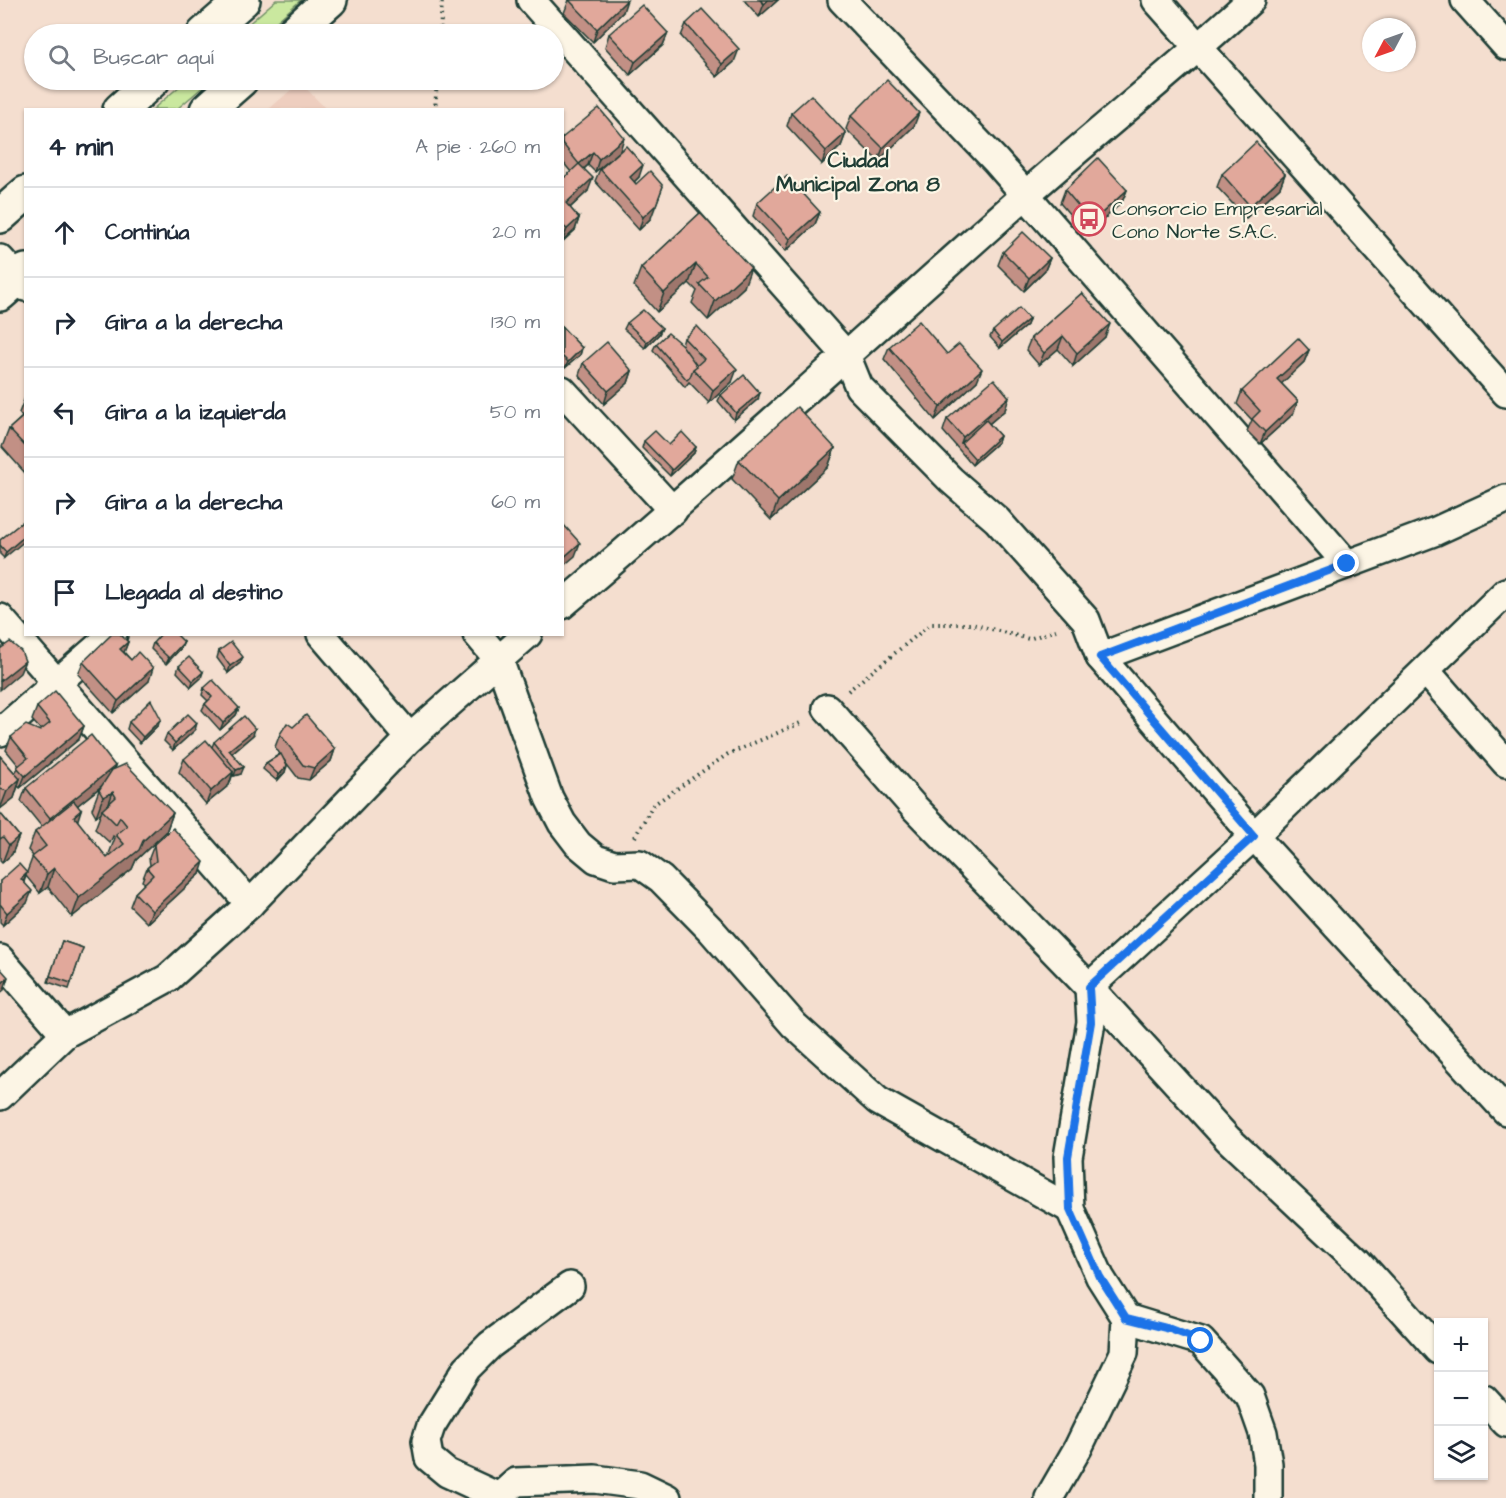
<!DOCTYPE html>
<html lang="es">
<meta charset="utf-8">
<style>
:root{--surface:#fff;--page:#f6f6f7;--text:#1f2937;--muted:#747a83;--line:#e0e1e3}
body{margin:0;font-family:"Architects Daughter",sans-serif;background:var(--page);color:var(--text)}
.controls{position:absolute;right:18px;bottom:18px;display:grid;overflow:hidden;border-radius:0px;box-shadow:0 2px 4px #0004}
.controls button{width:54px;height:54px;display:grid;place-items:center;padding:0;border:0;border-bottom:2px solid var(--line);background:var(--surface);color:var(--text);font:30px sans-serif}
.compass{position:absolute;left:1362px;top:18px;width:54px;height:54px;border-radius:50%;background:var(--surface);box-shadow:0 2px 4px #0004;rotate:229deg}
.stop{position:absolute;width:18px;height:18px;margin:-14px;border:4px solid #1a73e8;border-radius:50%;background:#fff}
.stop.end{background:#1a73e8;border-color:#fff;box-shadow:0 2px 6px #0008}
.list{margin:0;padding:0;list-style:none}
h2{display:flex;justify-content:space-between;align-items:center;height:78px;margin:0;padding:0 24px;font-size:26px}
h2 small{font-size:20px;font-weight:400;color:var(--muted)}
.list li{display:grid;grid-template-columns:39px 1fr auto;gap:18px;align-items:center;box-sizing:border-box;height:90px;padding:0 24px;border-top:2px solid var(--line)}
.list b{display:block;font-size:22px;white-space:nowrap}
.list em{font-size:20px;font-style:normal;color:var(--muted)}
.icon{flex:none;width:33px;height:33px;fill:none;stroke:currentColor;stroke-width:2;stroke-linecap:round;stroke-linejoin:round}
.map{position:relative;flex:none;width:1506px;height:1498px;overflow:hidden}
.search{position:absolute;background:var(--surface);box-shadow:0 2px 4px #0004;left:24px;top:24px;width:540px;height:66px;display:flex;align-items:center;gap:15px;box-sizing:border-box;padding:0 21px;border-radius:33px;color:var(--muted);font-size:22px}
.panel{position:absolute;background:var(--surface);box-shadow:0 2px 4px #0004;left:24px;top:108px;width:540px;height:528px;border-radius:0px}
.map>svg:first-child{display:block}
.built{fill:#eecebf}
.green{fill:#cae89f;stroke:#74926a;stroke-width:1.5}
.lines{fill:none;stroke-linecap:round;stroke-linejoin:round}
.street-casing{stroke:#1f3d34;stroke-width:32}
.secondary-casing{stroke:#1f3d34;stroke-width:38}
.path{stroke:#1f3d34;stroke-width:4;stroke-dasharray:1.5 4.5;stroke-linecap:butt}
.street{stroke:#fcf5e5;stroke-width:27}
.secondary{stroke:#fcf5e5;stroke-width:33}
.wall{fill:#c29085;stroke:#1f3d34;stroke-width:1.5;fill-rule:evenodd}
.shaded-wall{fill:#9e766c;stroke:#1f3d34;stroke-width:1.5}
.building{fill:#e1a89b;stroke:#1f3d34;stroke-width:1.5}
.route{stroke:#1a73e8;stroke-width:8}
.labels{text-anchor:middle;stroke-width:4.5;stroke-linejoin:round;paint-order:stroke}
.poi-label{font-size:20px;fill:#1f3d34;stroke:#fcf5e5;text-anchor:start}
.neighbourhood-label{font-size:21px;font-weight:bold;fill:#1f3d34;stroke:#fcf5e5}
</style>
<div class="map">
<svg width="1506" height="1498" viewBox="0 0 1506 1498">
<rect width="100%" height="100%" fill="#f4decf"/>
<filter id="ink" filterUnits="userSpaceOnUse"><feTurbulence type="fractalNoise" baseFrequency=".0167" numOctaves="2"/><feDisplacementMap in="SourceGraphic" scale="12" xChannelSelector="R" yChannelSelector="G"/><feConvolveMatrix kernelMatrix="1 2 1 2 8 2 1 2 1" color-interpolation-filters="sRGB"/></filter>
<g filter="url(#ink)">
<path class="built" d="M300,82L326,109H269Z"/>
<g class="green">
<path d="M276,0H301L262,34H237Z"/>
<path d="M187,80H211L177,109H153Z"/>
</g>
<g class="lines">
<defs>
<g id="street">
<path d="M531,0L846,355L859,387L951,480L997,520L1086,620L1100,657L1254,836L1506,1111"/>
<path d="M842,0L996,161L1347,564"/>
<path d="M1156,0L1506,393"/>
<path d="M1465,0L1506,46"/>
<path d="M0,259L26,287"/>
<path d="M562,390L673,511"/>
<path d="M562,605C718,473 868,334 1021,199C1097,131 1177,69 1251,0"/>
<path d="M0,618L250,904"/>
<path d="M321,634L410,738"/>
<path d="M477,634L499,660L549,798L562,823L578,844L596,859L614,865L640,864L661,879L711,930L794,1025L878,1101L1070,1209"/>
<path d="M1100,657L1436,531L1506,499"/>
<path d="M1426,671L1506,763"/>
<path d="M827,708L914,807L1089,987L1228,1139L1358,1261L1438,1350"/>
<path d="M0,732L113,634"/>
<path d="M0,959L65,1034"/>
<path d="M0,1096L65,1034L168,978L250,904L410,738L528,634"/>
<path d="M570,1286L490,1345L467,1368L431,1426L426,1441L429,1458L447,1473L499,1497L516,1482L595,1479L640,1485L667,1498"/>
<path d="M1484,1399L1506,1423"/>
<path d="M1049,1498L1078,1448L1124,1353L1126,1318"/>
<path d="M1268,1498V1464L1263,1433L1250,1396L1201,1341L1126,1318L1100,1277L1070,1209L1068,1157L1091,1022L1089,987L1254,836L1506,592"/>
</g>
<g id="secondary">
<path d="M204,34L243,0"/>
<path d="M292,34L330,0"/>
<path d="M120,110L153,80"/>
<path d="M207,110L241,80"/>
<path d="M0,216L26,193"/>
<path d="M0,294L26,271"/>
</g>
</defs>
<use href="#street" class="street-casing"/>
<use href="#secondary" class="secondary-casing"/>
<g class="path">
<path d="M440,34L442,0"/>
<path d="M435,110L437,80"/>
<path d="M848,691L931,624H972L1029,639L1056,630"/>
<path d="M635,837L653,805L728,754L803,722"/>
</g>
<use href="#street" class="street"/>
<use href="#secondary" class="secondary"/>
</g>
<g class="wall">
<path d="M569,0L623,12L593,42L564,13Z"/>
<path d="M744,0H778L759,17Z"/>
<path d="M686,24L734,62L717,77L681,36Z"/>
<path d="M668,33L663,45L630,75L605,47L609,34Z"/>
<path d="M791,113L846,133L841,146L822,164L787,126Z"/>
<path d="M851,116L914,126L878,161L846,129Z"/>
<path d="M562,138H624L595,172L588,165L584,169L588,191L570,208L579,218L575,230L562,242V175L565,177L571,172L562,161Z"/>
<path d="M600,169L639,177L634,182L636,184L651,218L639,230L595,181Z"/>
<path d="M1222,174H1285L1280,187L1246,218L1217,187Z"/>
<path d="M1065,190H1127L1122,202L1087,235L1060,203Z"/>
<path d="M757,203L820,212L815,224L786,251L753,216Z"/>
<path d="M700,213L744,287L708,320L692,303L697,291L689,283L657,312L634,286L641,268Z"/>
<path d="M1003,252L1050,258L1045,270L1024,291L998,265Z"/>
<path d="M1082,293L1105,337L1073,366L1058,349L1039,365L1026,350L1031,338Z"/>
<path d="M1029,319L1027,325L1000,348L990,337L993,331Z"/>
<path d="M627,323L662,328L659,334L645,348L624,329Z"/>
<path d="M562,327L582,348L580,355L565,368L562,365Z"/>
<path d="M684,338L732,382L709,403L689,382L685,387L653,350L656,344L682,345Z"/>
<path d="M889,347L947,354L977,381L935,420L884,359Z"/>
<path d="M1309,350L1304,362L1281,383L1298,401L1293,414L1260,444L1247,431L1252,420L1237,404L1242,391Z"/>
<path d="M583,363L632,371L628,383L604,404L579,375Z"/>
<path d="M26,395V474L2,447L9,429L22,417L19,413Z"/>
<path d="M721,395L758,399L734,420L718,401Z"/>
<path d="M1009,397L1005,410L989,424L1000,436L998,442L972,465L943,431L947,419Z"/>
<path d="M644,441L669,445L696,447L694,453L670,476L642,448Z"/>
<path d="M835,448L828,467L771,520L732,479L739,460Z"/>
<path d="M26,519L4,558L0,554V540Z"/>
<path d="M128,642L124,652L149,681L113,713L78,674L83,662Z"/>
<path d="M184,642L181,648L166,664L151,649L153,643Z"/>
<path d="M219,651L240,663L228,673L217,658Z"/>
<path d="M179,666L201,678L191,687L177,672Z"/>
<path d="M204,688L239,708L236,715L220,730L202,710L205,704L208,701L202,695Z"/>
<path d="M37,707L84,726L79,739L20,788L18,786L14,798L0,809V756L15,773L19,766L6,750L11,737L41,730L32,720Z"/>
<path d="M129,722L158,725L140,743L127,729Z"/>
<path d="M293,727L335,749L331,761L309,780L298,778L281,756L285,772L277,781L263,769L266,763L280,754L275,747L280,734Z"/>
<path d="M195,730L173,750L164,741L167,734Z"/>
<path d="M253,735L232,753L241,774L234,776L233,774L229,785L206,804L179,772L184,759L212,747L214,742Z"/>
<path d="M114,770L173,813L166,832L136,860L132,869L72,917L48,887L40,893L26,876L24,882L27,903L3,925L0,922V881L27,872L33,856L28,850L35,832L42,827L21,801L26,788ZM102,786L99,790L92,809L96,816L101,813L95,829L110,843L113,836L115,838L109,854L110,855L107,858L77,821L78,805Z"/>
<path d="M0,813L19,836L12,854L2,863L0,861Z"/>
<path d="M154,845L200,874L147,923L130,906L135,893L145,883L142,881L147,868L150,865L149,858Z"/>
<path d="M62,941L83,948L69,989L48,982Z"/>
</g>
<g class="shaded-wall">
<path d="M627,0L623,12L593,42L597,29Z"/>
<path d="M768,0H778L759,17L764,4Z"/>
<path d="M668,33L663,45L630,75L635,62Z"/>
<path d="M739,49L734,62L717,77L722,64Z"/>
<path d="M919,113L914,126L878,161L883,148Z"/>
<path d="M846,133L841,146L822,164L826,151Z"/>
<path d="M624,138L620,151L595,172L599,159Z"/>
<path d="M593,152L588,165L575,177L579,164Z"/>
<path d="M643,165L639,177L626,190L630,177Z"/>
<path d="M1285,174L1280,187L1246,218L1250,206Z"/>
<path d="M593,178L588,191L562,215L566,203Z"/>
<path d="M663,186L651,218L639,230L643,217Z"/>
<path d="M1127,190L1122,202L1087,235L1092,222Z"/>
<path d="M820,212L815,224L786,251L790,239Z"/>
<path d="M579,218L575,230L562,242L567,229Z"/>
<path d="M1050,258L1045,270L1024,291L1029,278Z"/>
<path d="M696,264L689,283L657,312L664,293Z"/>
<path d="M751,268L744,287L708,320L715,301Z"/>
<path d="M1029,319L1027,325L1000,348L1002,342Z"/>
<path d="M1110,324L1105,337L1073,366L1077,353Z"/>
<path d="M662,328L659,334L645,348L647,342Z"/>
<path d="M1063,336L1058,349L1039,365L1044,353Z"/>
<path d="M582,348L580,355L565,368L568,362Z"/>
<path d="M1309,350L1304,362L1273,392L1277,379Z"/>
<path d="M737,369L732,382L709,403L713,390Z"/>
<path d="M982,369L977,381L935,420L940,407Z"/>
<path d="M632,371L628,383L604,404L608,391Z"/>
<path d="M760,393L758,399L734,420L736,413Z"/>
<path d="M1009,397L1005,410L963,446L961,443L963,437Z"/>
<path d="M1298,401L1293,414L1260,444L1265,432Z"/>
<path d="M1000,436L998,442L972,465L975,459Z"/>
<path d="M696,447L694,453L670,476L672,470Z"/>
<path d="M835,448L828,467L771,520L778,501Z"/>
<path d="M26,535V540L4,558L6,552Z"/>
<path d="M580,543L575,556L562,567L563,558Z"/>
<path d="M128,642L123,655L120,649Z"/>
<path d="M184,642L181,648L166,664L169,658Z"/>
<path d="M243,657L240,663L228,673L230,666Z"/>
<path d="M25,661L20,673L0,690V681Z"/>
<path d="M153,668L149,681L113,713L118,701Z"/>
<path d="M203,672L201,678L191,687L193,681Z"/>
<path d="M239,708L236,715L220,730L223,723Z"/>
<path d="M161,719L158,725L140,743L143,737Z"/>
<path d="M197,723L195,730L173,750L175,743Z"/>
<path d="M84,726L79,739L20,788L25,776Z"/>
<path d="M255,729L253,735L227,757L229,750Z"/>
<path d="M335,749L331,761L309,780L314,768Z"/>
<path d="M115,766L110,779L46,831L50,818Z"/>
<path d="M287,766L285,772L277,781L279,775Z"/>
<path d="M244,767L241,774L234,776L236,770Z"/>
<path d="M233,772L229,785L206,804L211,791Z"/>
<path d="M20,779L14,798L0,809L7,791Z"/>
<path d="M113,792L106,811L102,810L101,813L96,816L103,797Z"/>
<path d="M81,810L75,829L74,816Z"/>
<path d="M173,813L166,832L136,860L132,869L72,917L79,898L143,841Z"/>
<path d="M19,836L12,854L2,863L9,845Z"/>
<path d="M204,862L200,874L147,923L152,911Z"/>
<path d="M54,868L48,887L40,893L47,874Z"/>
<path d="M27,873L22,885L21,879Z"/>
<path d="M32,891L27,903L3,925L7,913Z"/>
<path d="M8,977L4,990L0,993V985Z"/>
</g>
<g class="building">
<path d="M569,0H627L597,29Z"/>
<path d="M760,0H768L764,4Z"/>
<path d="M642,5L668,33L635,62L609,34Z"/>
<path d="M702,9L739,49L722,64L686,24Z"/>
<path d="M887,80L919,113L883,148L851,116Z"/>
<path d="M811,95L846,133L826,151L791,113Z"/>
<path d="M599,108L624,138L599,159L593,152L579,164L562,143V138Z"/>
<path d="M1256,142L1285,174L1250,206L1222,174Z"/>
<path d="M626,146L643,165L630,177L636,184L650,171L663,186L656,205L643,217L600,169Z"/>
<path d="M1098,158L1127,190L1092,222L1065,190Z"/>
<path d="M579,164L593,178L566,203L579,218L567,229L562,225V175L565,177Z"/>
<path d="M787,176L820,212L790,239L757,203Z"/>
<path d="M700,213L751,268L715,301L699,284L708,277L696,264L664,293L641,268Z"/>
<path d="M1023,232L1050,258L1029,278L1003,252Z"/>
<path d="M1082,293L1110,324L1077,353L1063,336L1044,353L1031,338Z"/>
<path d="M1019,308L1029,319L1002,342L993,331Z"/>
<path d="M643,310L662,328L647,342L627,323Z"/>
<path d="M919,321L947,354L959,344L982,369L940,407L889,347Z"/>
<path d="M697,326L737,369L713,390L693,369L704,359L684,338Z"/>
<path d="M562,327L582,348L568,362L562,356Z"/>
<path d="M668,333L682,345L697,366L693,369L690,377L687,380L656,344Z"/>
<path d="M1298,338L1309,350L1277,379L1298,401L1265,432L1252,419L1260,411L1242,391Z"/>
<path d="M607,342L632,371L608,391L583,363Z"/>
<path d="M744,375L760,393L736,413L721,395Z"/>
<path d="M994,379L1009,397L963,437L947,419Z"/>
<path d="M797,407L835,448L778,501L739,460Z"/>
<path d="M26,414V447L9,429Z"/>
<path d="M986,420L1000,436L975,459L961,443Z"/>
<path d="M655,431L669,445L682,432L696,447L672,470L644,441Z"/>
<path d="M26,519V535L6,552L0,545V540Z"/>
<path d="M562,523L580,543L563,558H562Z"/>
<path d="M112,634H120L128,642L120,649L131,660L138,652L153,668L118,701L83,662Z"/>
<path d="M161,634H176L184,642L169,658L153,643Z"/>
<path d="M10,642L21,651L25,661L0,681V649Z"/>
<path d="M231,642L243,657L230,666L219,651Z"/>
<path d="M189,657L203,672L193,681L179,666Z"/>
<path d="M213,680L239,708L223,723L205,704L212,697L204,688Z"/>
<path d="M55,691L84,726L25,776L17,767L28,758L11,737L26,725L40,731L50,723L37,707Z"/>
<path d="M151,700L161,719L143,737L129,722Z"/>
<path d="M188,714L197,723L175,743L167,734Z"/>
<path d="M306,715L335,749L314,768L303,765L280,734L287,723L293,727Z"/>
<path d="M244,716L255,729L229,750L244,767L236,770L214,742Z"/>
<path d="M91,735L115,766L50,818L26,788Z"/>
<path d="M206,740L233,772L211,791L184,759Z"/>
<path d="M281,754L287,766L279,775L266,763Z"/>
<path d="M0,756L20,779L7,791L0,789Z"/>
<path d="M126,764L173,813L143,841L139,850L79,898L54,868L47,874L32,857L46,846L35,832L74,801L81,810L74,816L107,858L124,844L116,835L127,826L120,817L116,824L102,810L116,797L113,792L103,797L99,790L112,770Z"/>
<path d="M0,813L19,836L9,845L3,837L0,839Z"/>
<path d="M173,828L204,862L152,911L135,893L153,875L147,868L156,861L154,845Z"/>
<path d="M19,864L27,873L21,879L32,891L7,913L0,904V881Z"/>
<path d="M62,941L83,948L71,983L50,976Z"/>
<path d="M0,968L8,977L0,985Z"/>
</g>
</g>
<g class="lines" filter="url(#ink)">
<path class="route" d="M1201,1341L1170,1329L1126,1318L1100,1277L1070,1209L1068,1157L1091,1022L1089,987L1254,836L1100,657L1347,564"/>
</g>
<defs>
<symbol id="bus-ring" viewBox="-11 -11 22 22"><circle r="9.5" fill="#fcf5e5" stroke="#d1495b" stroke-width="1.5"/><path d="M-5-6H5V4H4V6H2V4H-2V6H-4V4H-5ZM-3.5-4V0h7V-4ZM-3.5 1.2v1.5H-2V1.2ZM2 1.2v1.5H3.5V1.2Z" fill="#d1495b"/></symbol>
</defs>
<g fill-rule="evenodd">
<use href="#bus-ring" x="1070" y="200" width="38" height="38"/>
</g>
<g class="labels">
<g class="poi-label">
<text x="1112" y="215">Consorcio Empresarial<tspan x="1112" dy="23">Cono Norte S.A.C.</tspan></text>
</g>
<g class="neighbourhood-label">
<text x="858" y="167">Ciudad<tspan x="858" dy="24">Municipal Zona 8</tspan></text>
</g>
</g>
</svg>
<div class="controls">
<button>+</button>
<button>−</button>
<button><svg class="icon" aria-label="layers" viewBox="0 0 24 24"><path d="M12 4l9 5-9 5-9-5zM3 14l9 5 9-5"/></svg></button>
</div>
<svg class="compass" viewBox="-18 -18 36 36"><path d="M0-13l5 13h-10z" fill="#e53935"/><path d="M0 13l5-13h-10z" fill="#747a83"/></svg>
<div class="stop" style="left:1201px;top:1341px"></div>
<div class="stop end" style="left:1347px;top:564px"></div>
<div class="search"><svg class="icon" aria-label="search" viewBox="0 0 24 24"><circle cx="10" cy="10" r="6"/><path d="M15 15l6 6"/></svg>Buscar aquí</div>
<section class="panel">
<h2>4 min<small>A pie · 260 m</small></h2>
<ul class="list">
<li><svg class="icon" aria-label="ahead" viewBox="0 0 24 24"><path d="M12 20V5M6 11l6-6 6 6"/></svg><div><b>Continúa</b></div><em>20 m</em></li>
<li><svg class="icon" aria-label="right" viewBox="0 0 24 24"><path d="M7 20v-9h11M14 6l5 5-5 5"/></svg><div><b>Gira a la derecha</b></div><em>130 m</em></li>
<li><svg class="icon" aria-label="left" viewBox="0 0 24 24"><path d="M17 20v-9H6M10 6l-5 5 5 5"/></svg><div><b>Gira a la izquierda</b></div><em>50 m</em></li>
<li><svg class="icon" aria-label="right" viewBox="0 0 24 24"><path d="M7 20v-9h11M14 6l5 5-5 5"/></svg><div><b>Gira a la derecha</b></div><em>60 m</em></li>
<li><svg class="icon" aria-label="arrive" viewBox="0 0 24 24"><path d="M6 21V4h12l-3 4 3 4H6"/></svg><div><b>Llegada al destino</b></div></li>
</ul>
</section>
</div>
